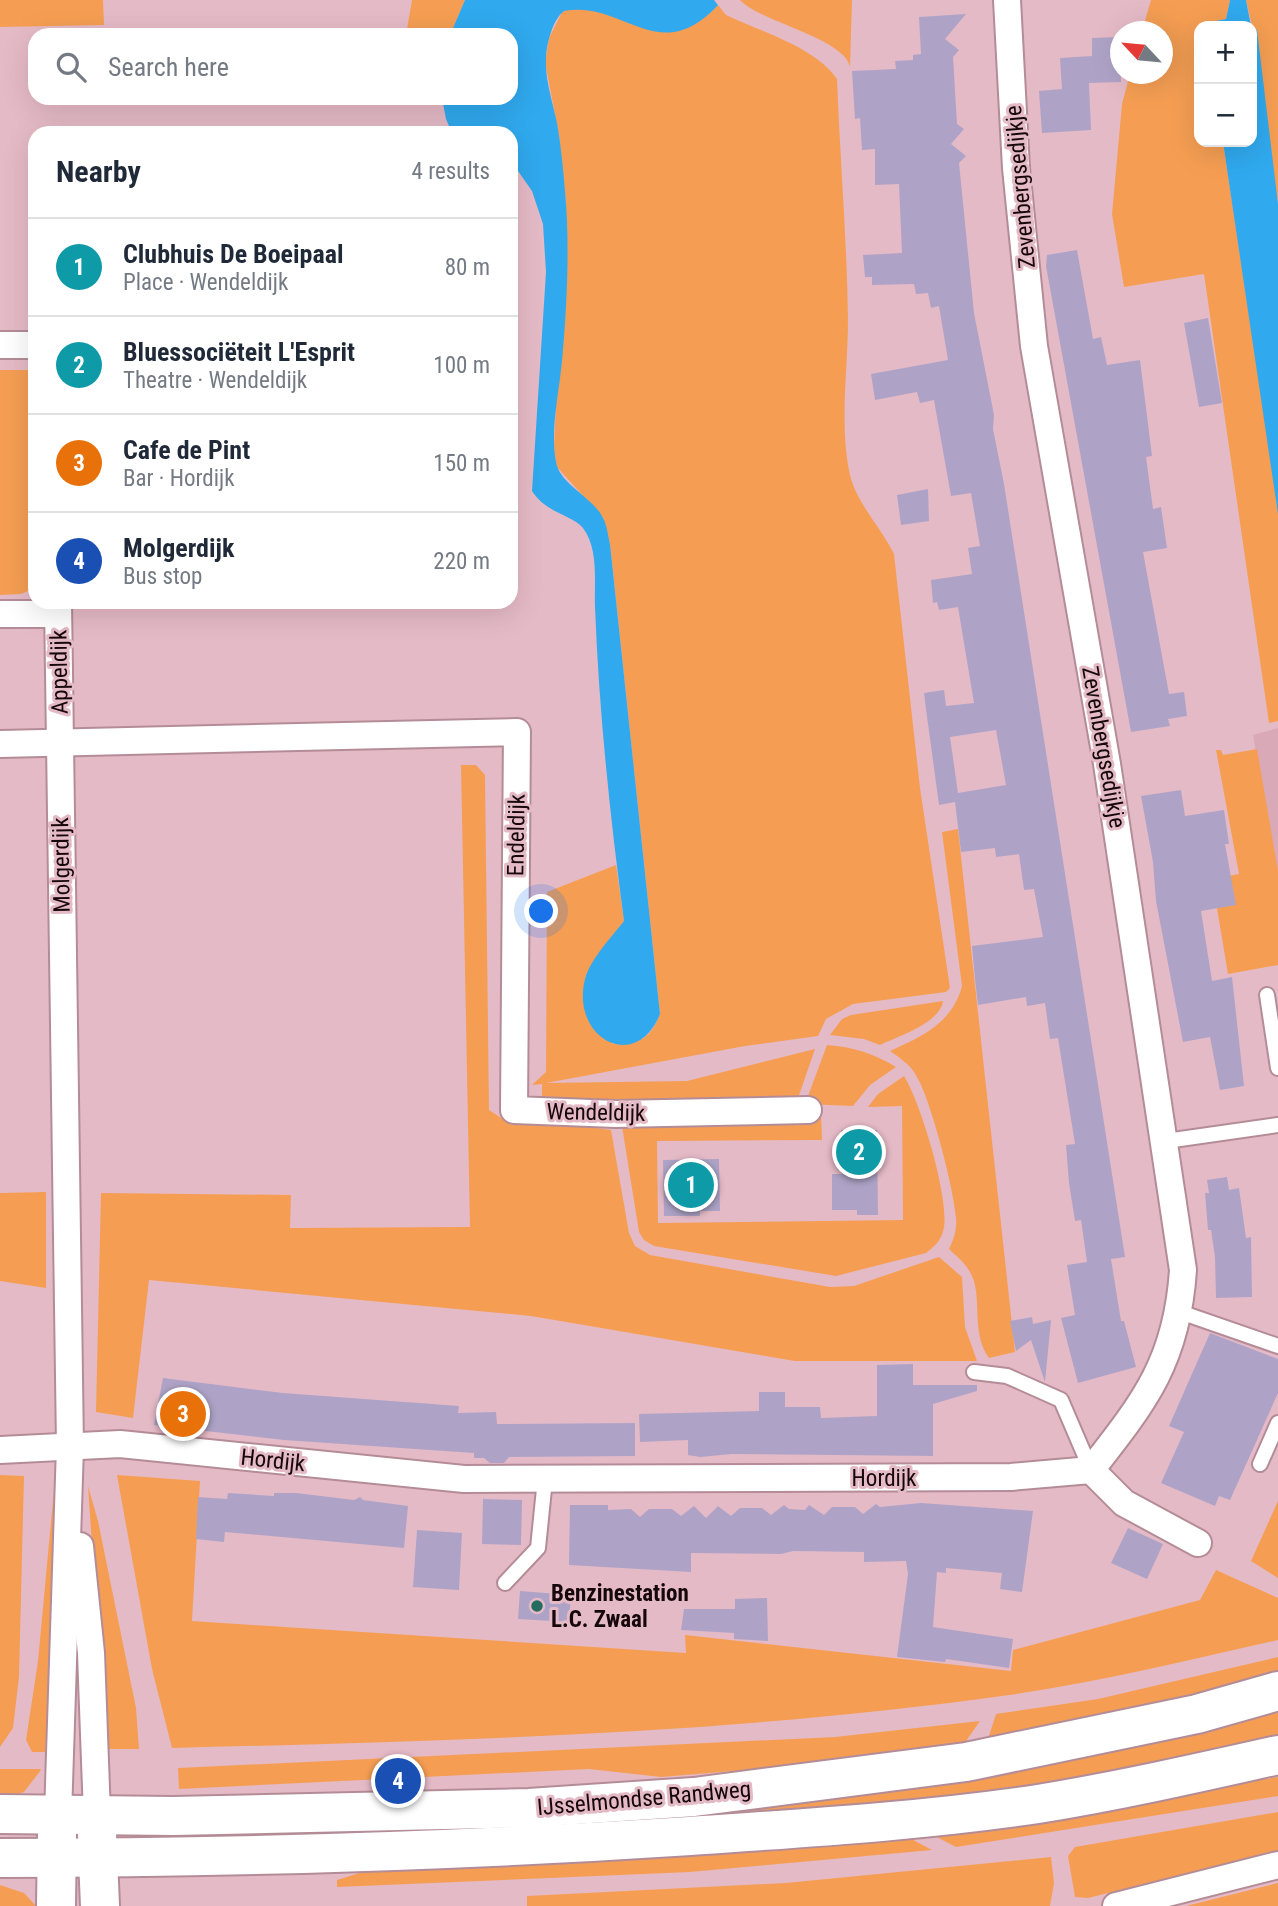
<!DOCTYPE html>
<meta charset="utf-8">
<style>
:root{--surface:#fff;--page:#f6f6f7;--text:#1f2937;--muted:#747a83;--line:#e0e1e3;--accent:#256b5f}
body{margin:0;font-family:"Roboto Condensed",sans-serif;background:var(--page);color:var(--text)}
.controls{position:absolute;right:21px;top:21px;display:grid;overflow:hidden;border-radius:14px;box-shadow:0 7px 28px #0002}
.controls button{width:63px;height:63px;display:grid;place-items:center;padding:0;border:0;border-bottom:2px solid var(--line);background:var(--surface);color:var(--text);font:35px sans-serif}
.compass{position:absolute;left:1110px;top:21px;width:63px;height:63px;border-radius:50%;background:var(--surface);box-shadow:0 7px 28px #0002;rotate:296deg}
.you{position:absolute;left:542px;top:912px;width:24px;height:24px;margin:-18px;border:5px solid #fff;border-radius:50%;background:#1a73e8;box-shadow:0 0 0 10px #1a73e833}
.badge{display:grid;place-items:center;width:46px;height:46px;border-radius:50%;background:var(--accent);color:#fff;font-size:23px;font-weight:700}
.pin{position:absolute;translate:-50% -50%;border:4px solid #fff;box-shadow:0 2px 7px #0006}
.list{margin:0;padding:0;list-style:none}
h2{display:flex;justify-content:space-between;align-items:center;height:91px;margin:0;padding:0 28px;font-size:30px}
h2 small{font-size:23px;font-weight:400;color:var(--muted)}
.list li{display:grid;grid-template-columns:46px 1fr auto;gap:21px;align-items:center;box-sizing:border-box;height:98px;padding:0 28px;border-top:2px solid var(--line)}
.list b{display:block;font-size:26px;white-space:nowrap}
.list p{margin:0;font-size:23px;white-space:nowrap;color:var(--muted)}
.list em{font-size:23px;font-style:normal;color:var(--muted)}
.icon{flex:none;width:38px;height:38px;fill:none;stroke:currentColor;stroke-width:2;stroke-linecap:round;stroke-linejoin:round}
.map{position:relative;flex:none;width:1278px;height:1906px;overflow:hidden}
.search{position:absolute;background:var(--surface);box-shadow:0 7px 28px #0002;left:28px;top:28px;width:490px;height:77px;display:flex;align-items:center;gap:18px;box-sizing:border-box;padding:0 24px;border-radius:21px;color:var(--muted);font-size:26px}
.panel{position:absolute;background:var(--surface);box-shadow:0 7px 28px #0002;left:28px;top:126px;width:490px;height:483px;border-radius:21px}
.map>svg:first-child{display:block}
.built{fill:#daa9b7}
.green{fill:#f59e53}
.water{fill:#30a9ee}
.building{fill:#aea3c6;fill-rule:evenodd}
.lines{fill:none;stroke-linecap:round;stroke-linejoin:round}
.lane-casing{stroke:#b48c97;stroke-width:18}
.street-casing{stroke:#b48c97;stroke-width:30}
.secondary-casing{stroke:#b48c97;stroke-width:42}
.lane{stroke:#fff;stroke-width:14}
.street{stroke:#fff;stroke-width:26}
.secondary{stroke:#fff;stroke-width:38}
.poi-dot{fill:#256b5f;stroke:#e5bac7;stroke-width:2.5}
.labels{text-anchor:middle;stroke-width:6;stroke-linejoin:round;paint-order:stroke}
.street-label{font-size:23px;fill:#15070c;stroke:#e5bac7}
.poi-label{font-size:23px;font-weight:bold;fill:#15070c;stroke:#e5bac7;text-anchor:start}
</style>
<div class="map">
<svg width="1278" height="1906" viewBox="0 0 1278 1906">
<rect width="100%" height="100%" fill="#e5bac7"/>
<path class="built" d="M1278,728V887L1253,735Z"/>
<g class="green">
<path d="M0,0H103L104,25L0,27Z"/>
<path d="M412,0H465L450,35H406Z"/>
<path d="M740,0H852L850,67C844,38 762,23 740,0Z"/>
<path d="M1151,0H1230L1226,19L1211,22V26H1199V142H1223L1274,481L1278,514V721L1269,723L1204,274L1124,287L1112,214L1122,104L1130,74H1162V32L1142,31Z"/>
<path d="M1246,0H1278V204L1252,26Z"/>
<path d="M604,2C649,13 677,49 718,5L726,15C761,32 814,46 837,79C840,159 847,239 848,320C848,370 839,425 850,475C857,504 881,527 894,554L920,788L950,988L946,992L853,1004L826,1019L818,1036L745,1046L546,1083L687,1081L815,1049L796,1104L542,1109V1084L532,1085L546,1072L547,892L616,865L624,921L594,961L585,978L613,1044C640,1042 649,1041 660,1014L610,544L603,518L556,466L554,445L566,204L559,136L545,62L549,38L562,12L583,3Z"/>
<path d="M0,370H29L35,378V588L21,594L0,595Z"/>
<path d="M1257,749L1278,871V965L1228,974L1212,879L1239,874L1216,750H1221L1223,755Z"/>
<path d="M461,765H476L485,775L489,1110L509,1123H558L611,1130L629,1233L635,1246L650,1255L830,1287L854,1286L939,1257L962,1277L965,1327L977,1361H795L531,1316L149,1280L133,1418L96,1412L101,1193L291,1195L290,1228L470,1227Z"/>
<path d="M958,829L1015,1352L989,1358C969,1331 985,1292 968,1269C963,1261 955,1255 949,1249C954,1239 957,1229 956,1218C954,1189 931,1101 917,1077C911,1065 900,1058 890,1051C923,1036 952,1023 962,986L942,832Z"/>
<path d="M943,1001C940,1023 899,1036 880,1045L864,1039L830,1035L842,1019L851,1015Z"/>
<path d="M827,1045C853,1047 873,1053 896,1067L870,1085L853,1106L805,1104Z"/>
<path d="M904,1076C921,1103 949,1197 944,1227C942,1240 935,1246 926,1253L836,1276L654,1246L644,1240L639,1232L621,1120L821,1115L822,1140L657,1141L658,1223L903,1220L902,1106L868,1107L878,1094Z"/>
<path d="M46,1192V1288L0,1281V1193Z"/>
<path d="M0,1475L24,1476L19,1677L13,1728L0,1747Z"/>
<path d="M117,1475L200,1481L192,1621L686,1653L685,1635L1011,1671L1013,1650L1200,1600L1216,1570L1278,1598V1640C1189,1660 1100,1682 1009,1695C732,1734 452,1741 172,1748L152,1669Z"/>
<path d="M88,1486L98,1521L136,1708L139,1749H106Z"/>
<path d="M54,1490H60L61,1538L45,1752H32L26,1740L38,1661Z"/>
<path d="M1278,1501V1578L1251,1561Z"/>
<path d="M1278,1657V1678L986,1745L996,1714L1098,1699Z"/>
<path d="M1278,1704V1737L1135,1771L922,1801L819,1810L186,1845V1835L623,1819Z"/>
<path d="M980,1721L964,1744L833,1763L661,1777L589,1769L179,1789L178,1768L835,1737Z"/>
<path d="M0,1769H40L41,1770L24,1792L0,1800Z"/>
<path d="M1278,1777V1796L956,1847L929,1833Z"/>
<path d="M1278,1812V1851L1088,1898L1075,1897L1068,1856L1075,1847Z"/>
<path d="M902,1834L932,1850L690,1872L337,1887V1880L392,1863Z"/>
<path d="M1051,1857L1054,1883L1050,1906H527V1896L786,1883Z"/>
<path d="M1278,1883V1906H1186Z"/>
<path d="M0,1885L24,1893L36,1906H0Z"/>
</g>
<g class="water">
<path d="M465,0H714L718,5C659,69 624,0 564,11C552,20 546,46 546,60C545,80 553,103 557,123C561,145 563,168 565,191C570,246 567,306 562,361C559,393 550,430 556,462C560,485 593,497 603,518C607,525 608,536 610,544L660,1014C636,1074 570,1038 585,979C591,958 611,938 624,921C610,816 599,712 595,607C594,582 599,549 583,528C571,514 547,514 532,491L546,272L543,224L532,191L511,161V133H452L446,119L442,98H511V35H450Z"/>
<path d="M1230,0H1246L1251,26H1211V22L1226,19Z"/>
<path d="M1252,28L1257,30L1278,204V514L1223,142H1252Z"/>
</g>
<g class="building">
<path d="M966,14L945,39L959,50L953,57L957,124L964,129L951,144L966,156L959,163L974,313L994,415L993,429L1004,484L1125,1257L1111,1259L1121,1321H1124L1136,1367L1078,1383L1061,1318L1075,1315L1067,1265L1087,1262L1081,1220L1075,1221L1069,1183L1066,1145L1075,1144L1058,1038L1050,1039L1045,1003L1027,1006L1026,997L978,1005L975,979L972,946L1043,937L1034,889L1024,890L1019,854L996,857L995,848L961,852L955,802L939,805L926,709L924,693L944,690L946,706L974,703L958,607L939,610L937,602L933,603L931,580L972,574L968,548L980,546L971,493L951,496L934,400L920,403L917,392L875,400L871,374L948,360L939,306L931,308L928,293L916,294L914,284L872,285V277H865L863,255L902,253L899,184L875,185V149L862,150L860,118L855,119L852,71L896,69L895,61L913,60V55L921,54L919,17ZM996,730L1006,785L958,793L950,737Z"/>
<path d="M1119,37L1121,82L1089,83L1091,130L1042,133L1039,91L1062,89L1060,58L1092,56V38Z"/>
<path d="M1077,250L1093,339L1101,337L1107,365L1140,360L1152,456L1146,457L1153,509L1161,507L1167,548L1143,552L1169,694L1184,692L1187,716L1168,719L1170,726L1131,732L1046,266L1047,255Z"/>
<path d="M1208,318L1222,403L1199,407L1184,323Z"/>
<path d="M928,489L929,521L901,525L897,495Z"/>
<path d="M1181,790L1185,816L1224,810L1229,844H1225L1236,905L1201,911L1212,981L1232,977L1244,1086L1220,1090L1210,1037L1183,1042L1156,901L1153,862L1141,796Z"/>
<path d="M841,1130H877L878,1215H857V1210H832V1174H842Z"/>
<path d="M719,1159L720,1211H700V1216H664L663,1160Z"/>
<path d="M1227,1177L1229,1190L1239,1188L1246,1238L1251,1237L1252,1297L1216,1298L1215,1257L1211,1230H1208L1205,1193H1209L1207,1180Z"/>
<path d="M1032,1317L1033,1324L1051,1320L1045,1382L1031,1340L1016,1351L1010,1321Z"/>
<path d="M1210,1333L1278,1359V1393L1230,1500L1219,1496L1215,1506L1161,1483L1184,1432L1169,1426Z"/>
<path d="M913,1364V1385H977V1391L933,1404V1456L732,1454L700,1457L688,1455V1440L640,1442L639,1414L759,1411V1392H785V1407H820L821,1418L877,1416V1365Z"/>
<path d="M163,1378L283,1393L459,1406L458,1413L496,1412L497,1424L635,1423V1456L509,1457L504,1463H490L484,1458H474V1453L284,1440L154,1425Z"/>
<path d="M228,1493L274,1496V1493H296L354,1500L360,1497L363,1500L408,1506L404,1548L225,1532L224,1542L196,1539L198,1497L227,1499Z"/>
<path d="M483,1499L522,1500L521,1545L482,1544Z"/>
<path d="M921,1503L1033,1511L1022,1592L1000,1589L1002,1573L946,1568V1573L937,1572L933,1627L1013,1639L1009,1668L946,1659L945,1662L897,1657L908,1574L906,1561L864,1562V1552L793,1551L781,1554L691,1553V1572L569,1565L570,1505H608V1510L631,1509L640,1517L649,1509H672L681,1516L694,1506L706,1518L718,1506L731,1516L740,1508H762L771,1515L784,1505L789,1509L805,1510L809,1505L824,1515L832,1507H855L863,1514L876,1504L880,1507Z"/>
<path d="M1128,1528L1163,1544L1147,1579L1111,1563Z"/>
<path d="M417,1530L462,1533L459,1590L413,1587Z"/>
<path d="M520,1591L571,1595L569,1622L518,1619Z"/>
<path d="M767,1598L768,1641L734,1639V1633L681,1630L684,1609H735V1599Z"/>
</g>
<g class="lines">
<defs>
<g id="lane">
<path d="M1267,995L1278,1068"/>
<path d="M1166,1141L1278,1125"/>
<path d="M1180,1312L1278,1346"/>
<path d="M974,1372L1007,1376L1061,1400L1091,1470"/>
<path d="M1260,1464L1278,1423"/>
<path d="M505,1583L538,1548L545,1479"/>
</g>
<g id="street">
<path d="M1007,0L1016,168L1034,346L1107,764L1183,1270C1177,1361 1145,1401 1091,1470"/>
<path d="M0,345H35"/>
<path d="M0,614H58"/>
<path d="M0,744L517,732L514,1110L616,1114L808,1110"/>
<path d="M0,1450L120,1444L464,1479L1011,1477L1091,1470"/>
<path d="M1091,1470L1124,1503L1198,1543"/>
<path d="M80,1546L91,1653L97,1815"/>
<path d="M58,1815L70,1447L58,602"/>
<path d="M1116,1906L1278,1865"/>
</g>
<g id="secondary">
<path d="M0,1814L173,1816L529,1808L694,1797L966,1762L1197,1714L1278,1691"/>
<path d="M97,1834L100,1906"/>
<path d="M0,1858C231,1858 460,1851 690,1836C806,1828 923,1821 1038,1804C1118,1791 1198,1773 1278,1755"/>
<path d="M56,1906L57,1834"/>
</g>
</defs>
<use href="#lane" class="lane-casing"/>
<use href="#street" class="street-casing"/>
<use href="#secondary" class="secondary-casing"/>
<use href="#lane" class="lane"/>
<use href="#street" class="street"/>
<use href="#secondary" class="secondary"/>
</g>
<circle class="poi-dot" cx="537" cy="1606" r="7"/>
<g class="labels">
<g class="street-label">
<text transform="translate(1020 187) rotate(-95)" y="8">Zevenbergsedijkje</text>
<text transform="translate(59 672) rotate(-91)" y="8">Appeldijk</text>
<text transform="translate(1104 747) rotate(80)" y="8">Zevenbergsedijkje</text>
<text transform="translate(516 835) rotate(-89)" y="8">Endeldijk</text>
<text transform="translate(61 865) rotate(-91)" y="8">Molgerdijk</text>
<text transform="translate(596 1112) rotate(1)" y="8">Wendeldijk</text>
<text transform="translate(273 1460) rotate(6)" y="8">Hordijk</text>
<text x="884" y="1486">Hordijk</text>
<text transform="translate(644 1798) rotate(-5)" y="8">IJsselmondse Randweg</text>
</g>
<g class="poi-label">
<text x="551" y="1601">Benzinestation<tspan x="551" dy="26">L.C. Zwaal</tspan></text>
</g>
</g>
</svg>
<div class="controls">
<button>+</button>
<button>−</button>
</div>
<svg class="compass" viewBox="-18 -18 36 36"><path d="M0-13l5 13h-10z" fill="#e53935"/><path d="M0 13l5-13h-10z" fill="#747a83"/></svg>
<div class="you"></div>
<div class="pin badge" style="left:691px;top:1185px;background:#0f9aa8">1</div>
<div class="pin badge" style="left:859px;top:1152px;background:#0f9aa8">2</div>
<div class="pin badge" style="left:183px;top:1414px;background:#e8710a">3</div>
<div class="pin badge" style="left:398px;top:1781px;background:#1a4fb4">4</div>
<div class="search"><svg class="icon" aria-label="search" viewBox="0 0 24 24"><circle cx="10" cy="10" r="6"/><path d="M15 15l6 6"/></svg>Search here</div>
<section class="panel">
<h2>Nearby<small>4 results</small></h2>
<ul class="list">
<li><span class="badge" style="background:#0f9aa8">1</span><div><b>Clubhuis De Boeipaal</b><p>Place · Wendeldijk</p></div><em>80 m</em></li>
<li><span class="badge" style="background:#0f9aa8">2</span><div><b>Bluessociëteit L'Esprit</b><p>Theatre · Wendeldijk</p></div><em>100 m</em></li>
<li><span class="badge" style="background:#e8710a">3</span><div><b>Cafe de Pint</b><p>Bar · Hordijk</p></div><em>150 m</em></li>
<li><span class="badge" style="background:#1a4fb4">4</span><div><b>Molgerdijk</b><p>Bus stop</p></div><em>220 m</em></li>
</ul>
</section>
</div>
